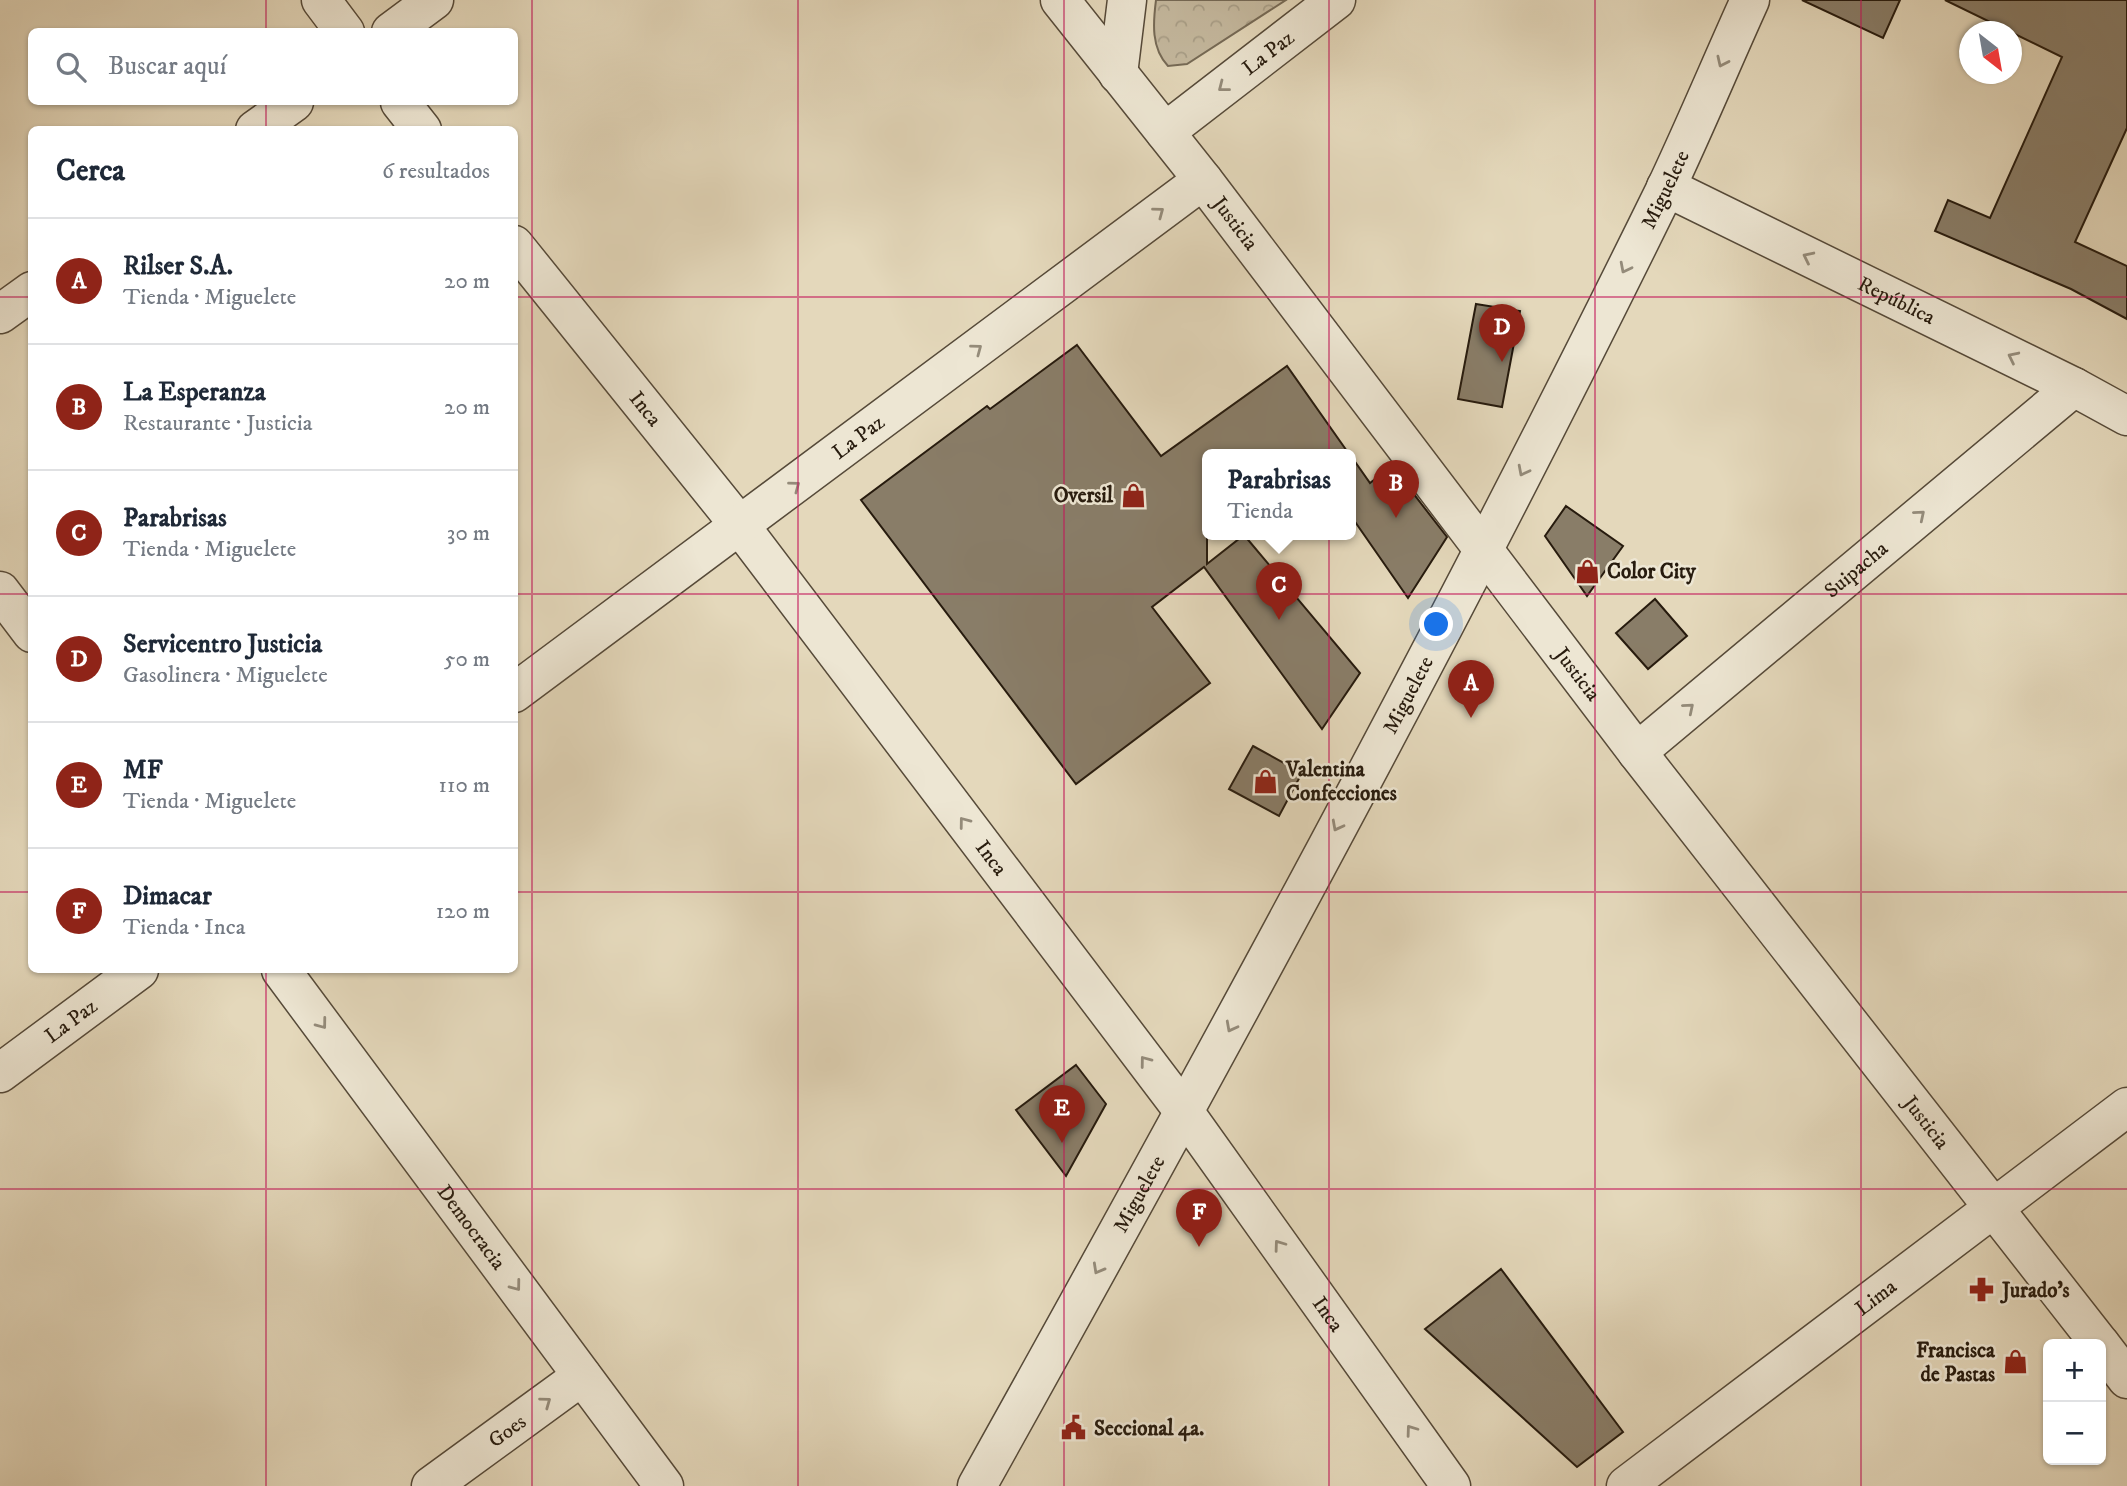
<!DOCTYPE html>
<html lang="es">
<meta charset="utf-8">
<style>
:root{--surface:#fff;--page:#f6f6f7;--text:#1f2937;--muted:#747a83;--line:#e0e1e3;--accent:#8f2418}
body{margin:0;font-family:"IM FELL DW Pica",serif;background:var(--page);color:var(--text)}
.controls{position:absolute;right:21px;bottom:21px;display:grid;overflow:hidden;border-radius:10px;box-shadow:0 2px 5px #0004}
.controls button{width:63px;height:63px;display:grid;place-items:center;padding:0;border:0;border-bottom:2px solid var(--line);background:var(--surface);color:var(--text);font:35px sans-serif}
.compass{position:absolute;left:1959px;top:21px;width:63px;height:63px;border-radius:50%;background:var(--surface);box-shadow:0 2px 5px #0004;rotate:149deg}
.you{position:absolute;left:1437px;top:625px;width:24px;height:24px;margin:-18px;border:5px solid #fff;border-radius:50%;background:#1a73e8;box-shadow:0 0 0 10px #1a73e833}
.badge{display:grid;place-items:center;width:46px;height:46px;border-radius:50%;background:var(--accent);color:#fff;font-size:23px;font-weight:700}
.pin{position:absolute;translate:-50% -58px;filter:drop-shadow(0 2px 4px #0008)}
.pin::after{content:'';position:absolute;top:37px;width:24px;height:21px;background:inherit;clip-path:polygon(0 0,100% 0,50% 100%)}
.popup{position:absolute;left:1202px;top:449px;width:154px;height:91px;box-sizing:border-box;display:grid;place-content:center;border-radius:10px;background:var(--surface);filter:drop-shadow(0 2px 5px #0005);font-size:23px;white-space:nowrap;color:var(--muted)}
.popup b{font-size:26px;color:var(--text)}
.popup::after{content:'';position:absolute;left:50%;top:100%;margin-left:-14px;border:14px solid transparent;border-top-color:var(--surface)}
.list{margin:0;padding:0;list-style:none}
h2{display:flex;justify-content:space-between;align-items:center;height:91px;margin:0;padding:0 28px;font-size:30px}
h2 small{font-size:23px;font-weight:400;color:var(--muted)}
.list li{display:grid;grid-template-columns:46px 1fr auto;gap:21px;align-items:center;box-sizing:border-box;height:126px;padding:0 28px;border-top:2px solid var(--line)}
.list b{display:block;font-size:26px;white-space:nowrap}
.list p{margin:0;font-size:23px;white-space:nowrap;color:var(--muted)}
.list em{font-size:23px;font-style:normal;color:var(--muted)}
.icon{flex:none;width:38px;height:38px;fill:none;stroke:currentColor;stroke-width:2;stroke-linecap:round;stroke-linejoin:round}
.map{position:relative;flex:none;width:2127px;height:1486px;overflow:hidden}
.search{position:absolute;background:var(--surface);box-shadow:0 2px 5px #0004;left:28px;top:28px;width:490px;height:77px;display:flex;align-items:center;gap:18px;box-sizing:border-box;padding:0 24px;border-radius:10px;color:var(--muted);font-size:26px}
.panel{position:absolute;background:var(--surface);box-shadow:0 2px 5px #0004;left:28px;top:126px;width:490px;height:847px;border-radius:10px}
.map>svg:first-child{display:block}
.park{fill:url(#park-crowns);stroke:#766a56;stroke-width:2}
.building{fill:#897d68;stroke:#271b0e;stroke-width:2}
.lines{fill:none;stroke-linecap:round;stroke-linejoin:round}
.minor-casing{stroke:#564a39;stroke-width:41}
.minor{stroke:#ede6d3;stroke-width:38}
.oneway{stroke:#948b7a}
.grid{fill:none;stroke:#c2185b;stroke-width:2;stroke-opacity:0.55}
.labels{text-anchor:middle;stroke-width:5;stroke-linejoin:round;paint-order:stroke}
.street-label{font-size:21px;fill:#271b0e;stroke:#ede6d3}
.poi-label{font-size:21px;font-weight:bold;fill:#271b0e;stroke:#ede6d3;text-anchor:start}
</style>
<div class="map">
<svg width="2127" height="1486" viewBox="0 0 2127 1486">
<defs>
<pattern id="park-crowns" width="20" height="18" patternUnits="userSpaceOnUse" patternTransform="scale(1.75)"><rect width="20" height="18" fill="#c4b89e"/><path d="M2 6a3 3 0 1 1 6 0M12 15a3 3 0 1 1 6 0" fill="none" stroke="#a89e87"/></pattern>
</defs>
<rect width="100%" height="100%" fill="#e4d8bb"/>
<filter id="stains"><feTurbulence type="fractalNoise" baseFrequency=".00286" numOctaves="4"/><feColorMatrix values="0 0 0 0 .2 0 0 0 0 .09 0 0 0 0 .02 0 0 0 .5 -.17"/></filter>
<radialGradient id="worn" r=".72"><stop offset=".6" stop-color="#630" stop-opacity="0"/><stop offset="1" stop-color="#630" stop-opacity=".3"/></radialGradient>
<path class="park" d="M1156,0H1286L1187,64L1168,66C1151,48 1153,23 1156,0Z"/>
<g class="building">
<path d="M1802,0H1900L1883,38Z"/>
<path d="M1945,0H2127V128L2075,242L2127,266V319L2071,289L1935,231L1948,200L1990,218L2062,57Z"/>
<path d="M1476,304L1520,311L1502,407L1458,399Z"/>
<path d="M1077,345L1161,456L1287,366L1349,454H1207V564L1244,535L1360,673L1322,729L1204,567L1152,607L1210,683L1076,784L861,500L987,406L990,409Z"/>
<path d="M1351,456L1370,483L1392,466L1447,537L1408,598L1351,516Z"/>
<path d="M1566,506L1623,546L1587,596L1545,536Z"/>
<path d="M1655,599L1687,636L1648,669L1616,633Z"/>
<path d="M1253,746L1302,773L1279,816L1229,789Z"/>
<path d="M1076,1065L1106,1104L1066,1176L1016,1110Z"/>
<path d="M1501,1269L1623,1432L1577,1467L1425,1329Z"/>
</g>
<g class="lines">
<defs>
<g id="minor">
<path d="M321,0L345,32"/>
<path id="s1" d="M1060,0L1203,180L1637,752L2100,1344"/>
<path d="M391,32L434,0"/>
<path d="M1118,74L1127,0"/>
<path d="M400,102L422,130"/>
<path d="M255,130L294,102"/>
<path id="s2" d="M1165,132L1336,0"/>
<path id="s3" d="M1666,187L2074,387L2127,416"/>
<path id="s4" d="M514,245L741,527L1185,1113L1451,1486"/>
<path d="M0,314L32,291"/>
<path d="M0,591L32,633"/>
<path id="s5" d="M514,693L1203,180"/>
<path id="s6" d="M1637,752L2074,387"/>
<path id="s7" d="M281,970L664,1486"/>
<path id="s8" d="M0,1073L139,970"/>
<path d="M2101,1345L2127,1379"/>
<path id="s9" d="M431,1486L582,1376"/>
<path id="s10" d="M977,1486C1215,1059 1449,630 1664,192C1694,129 1721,64 1750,0"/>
<path id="s11" d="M1626,1486L2127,1107"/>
</g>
</defs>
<use href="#minor" class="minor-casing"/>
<use href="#minor" class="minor"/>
</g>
<defs><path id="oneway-chevron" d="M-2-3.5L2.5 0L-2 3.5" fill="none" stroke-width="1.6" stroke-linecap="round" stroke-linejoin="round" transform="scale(1.75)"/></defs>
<g class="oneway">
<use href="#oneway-chevron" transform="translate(1722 62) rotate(115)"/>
<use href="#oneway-chevron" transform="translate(1223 87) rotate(142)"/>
<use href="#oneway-chevron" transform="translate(1159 212) rotate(-37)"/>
<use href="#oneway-chevron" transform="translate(1808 257) rotate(-154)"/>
<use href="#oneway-chevron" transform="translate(1625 268) rotate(117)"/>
<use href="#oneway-chevron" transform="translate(977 349) rotate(-37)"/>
<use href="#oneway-chevron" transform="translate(2013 357) rotate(-154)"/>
<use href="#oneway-chevron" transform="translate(1523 471) rotate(117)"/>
<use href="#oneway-chevron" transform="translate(795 486) rotate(-37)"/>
<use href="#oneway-chevron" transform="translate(1920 515) rotate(-40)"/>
<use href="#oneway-chevron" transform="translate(1689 708) rotate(-40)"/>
<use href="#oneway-chevron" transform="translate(964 822) rotate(-127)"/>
<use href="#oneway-chevron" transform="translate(1337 826) rotate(118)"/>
<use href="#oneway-chevron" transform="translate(322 1024) rotate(53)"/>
<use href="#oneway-chevron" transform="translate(1231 1027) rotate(118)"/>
<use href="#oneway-chevron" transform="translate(1145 1061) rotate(-127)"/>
<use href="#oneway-chevron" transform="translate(1279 1245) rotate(-126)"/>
<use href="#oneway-chevron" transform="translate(1098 1269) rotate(119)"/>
<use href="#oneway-chevron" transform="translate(516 1286) rotate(53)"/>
<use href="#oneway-chevron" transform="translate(546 1402) rotate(-36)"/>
<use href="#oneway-chevron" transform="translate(1411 1430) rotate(-126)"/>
</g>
<path class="grid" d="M266,0V32M532,0V1486M798,0V1486M1064,0V1486M1329,0V1486M1595,0V1486M1861,0V1486M266,102V130M0,297H32M514,297H2127M0,594H32M514,594H2127M0,892H32M514,892H2127M266,970V1486M0,1189H2127"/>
<defs>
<symbol id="shop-bare" viewBox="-9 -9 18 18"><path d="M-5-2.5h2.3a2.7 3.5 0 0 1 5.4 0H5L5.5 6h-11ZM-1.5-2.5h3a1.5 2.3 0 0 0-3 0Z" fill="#8f2418" stroke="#ede6d3" stroke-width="2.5" paint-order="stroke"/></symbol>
<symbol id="pharmacy-bare" viewBox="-9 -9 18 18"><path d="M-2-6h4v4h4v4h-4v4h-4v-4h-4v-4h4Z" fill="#8f2418" stroke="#ede6d3" stroke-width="2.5" paint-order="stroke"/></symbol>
<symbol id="civic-bare" viewBox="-9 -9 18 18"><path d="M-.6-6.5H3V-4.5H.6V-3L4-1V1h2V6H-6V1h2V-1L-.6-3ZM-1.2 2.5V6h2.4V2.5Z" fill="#8f2418" stroke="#ede6d3" stroke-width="2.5" paint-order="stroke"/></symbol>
</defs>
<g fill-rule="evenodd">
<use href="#shop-bare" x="1116" y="478" width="35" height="35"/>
<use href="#shop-bare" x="1570" y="554" width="35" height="35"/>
<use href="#shop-bare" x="1248" y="764" width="35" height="35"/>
<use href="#pharmacy-bare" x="1964" y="1272" width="35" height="35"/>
<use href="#shop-bare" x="1998" y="1344" width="35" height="35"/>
<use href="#civic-bare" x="1056" y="1410" width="35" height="35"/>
</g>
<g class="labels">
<g class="street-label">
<text dy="7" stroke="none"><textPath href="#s2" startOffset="130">La Paz</textPath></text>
<text dy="7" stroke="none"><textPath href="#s10" startOffset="1468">Miguelete</textPath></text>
<text dy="7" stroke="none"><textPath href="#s1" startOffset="284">Justicia</textPath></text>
<text dy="7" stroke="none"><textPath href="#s3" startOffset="257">República</textPath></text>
<text dy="7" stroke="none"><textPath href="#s4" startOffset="210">Inca</textPath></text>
<text dy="7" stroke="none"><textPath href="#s5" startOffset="429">La Paz</textPath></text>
<text dy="7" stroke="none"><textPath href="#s6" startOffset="285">Suipacha</textPath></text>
<text dy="7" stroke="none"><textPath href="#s1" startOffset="850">Justicia</textPath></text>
<text dy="7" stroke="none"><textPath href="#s10" startOffset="901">Miguelete</textPath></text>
<text dy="7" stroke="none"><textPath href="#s4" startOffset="777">Inca</textPath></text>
<text dy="7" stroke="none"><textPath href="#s8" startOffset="88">La Paz</textPath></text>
<text dy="7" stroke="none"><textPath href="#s1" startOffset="1418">Justicia</textPath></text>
<text dy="7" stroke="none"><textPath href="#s10" startOffset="334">Miguelete</textPath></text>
<text dy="7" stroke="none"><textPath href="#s7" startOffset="320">Democracia</textPath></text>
<text dy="7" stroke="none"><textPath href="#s11" startOffset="313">Lima</textPath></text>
<text dy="7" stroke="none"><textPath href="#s4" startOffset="1344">Inca</textPath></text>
<text dy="7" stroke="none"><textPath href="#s9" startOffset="94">Goes</textPath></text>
</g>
<g class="poi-label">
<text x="1113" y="502" text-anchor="end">Oversil</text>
<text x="1607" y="578">Color City</text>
<text x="1286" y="776">Valentina<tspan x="1286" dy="24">Confecciones</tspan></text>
<text x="2002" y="1297">Jurado's</text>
<text x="1995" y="1357" text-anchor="end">Francisca<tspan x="1995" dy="24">de Pastas</tspan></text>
<text x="1094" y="1435">Seccional 4a.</text>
</g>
</g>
<rect width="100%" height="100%" filter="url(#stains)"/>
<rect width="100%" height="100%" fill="url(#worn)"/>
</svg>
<div class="controls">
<button>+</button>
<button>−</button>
</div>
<svg class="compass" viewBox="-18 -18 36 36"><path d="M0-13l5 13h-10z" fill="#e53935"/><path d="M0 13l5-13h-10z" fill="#747a83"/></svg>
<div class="you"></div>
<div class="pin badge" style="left:1471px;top:718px">A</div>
<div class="pin badge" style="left:1396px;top:518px">B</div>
<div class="pin badge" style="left:1279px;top:620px">C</div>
<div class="popup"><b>Parabrisas</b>Tienda</div>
<div class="pin badge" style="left:1502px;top:362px">D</div>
<div class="pin badge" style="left:1062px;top:1143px">E</div>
<div class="pin badge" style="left:1199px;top:1247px">F</div>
<div class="search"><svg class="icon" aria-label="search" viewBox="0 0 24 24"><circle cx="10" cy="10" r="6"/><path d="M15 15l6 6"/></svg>Buscar aquí</div>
<section class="panel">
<h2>Cerca<small>6 resultados</small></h2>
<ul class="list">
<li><span class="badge">A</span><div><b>Rilser S.A.</b><p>Tienda · Miguelete</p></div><em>20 m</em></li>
<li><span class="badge">B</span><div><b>La Esperanza</b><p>Restaurante · Justicia</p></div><em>20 m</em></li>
<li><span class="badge">C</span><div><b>Parabrisas</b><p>Tienda · Miguelete</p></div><em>30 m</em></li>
<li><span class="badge">D</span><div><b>Servicentro Justicia</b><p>Gasolinera · Miguelete</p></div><em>50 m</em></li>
<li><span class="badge">E</span><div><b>MF</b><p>Tienda · Miguelete</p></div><em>110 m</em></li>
<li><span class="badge">F</span><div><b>Dimacar</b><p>Tienda · Inca</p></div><em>120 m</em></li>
</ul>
</section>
</div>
